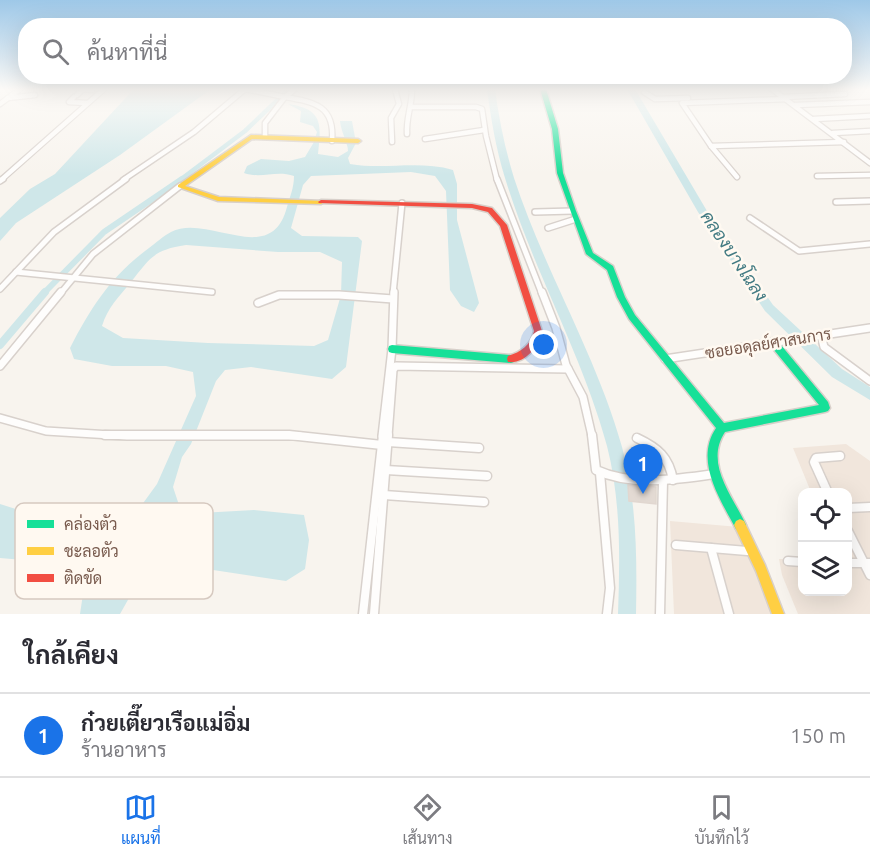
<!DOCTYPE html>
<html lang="th">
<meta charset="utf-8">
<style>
:root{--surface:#fff;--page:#f7f7f7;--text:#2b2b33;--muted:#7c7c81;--line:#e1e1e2;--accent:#1a73e8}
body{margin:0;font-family:Ubuntu,Sarabun,sans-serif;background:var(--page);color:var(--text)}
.controls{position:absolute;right:18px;bottom:18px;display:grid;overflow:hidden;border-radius:12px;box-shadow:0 6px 24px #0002}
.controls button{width:54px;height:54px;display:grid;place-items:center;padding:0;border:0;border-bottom:2px solid var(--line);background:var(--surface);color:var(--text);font:30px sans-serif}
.you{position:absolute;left:544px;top:345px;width:21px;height:21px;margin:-15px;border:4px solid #fff;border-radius:50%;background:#1a73e8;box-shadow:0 0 0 9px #1a73e833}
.badge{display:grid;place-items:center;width:39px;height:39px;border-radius:50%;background:var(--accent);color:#fff;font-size:20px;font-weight:700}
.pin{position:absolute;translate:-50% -50px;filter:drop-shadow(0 2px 3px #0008)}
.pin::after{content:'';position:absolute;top:32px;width:21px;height:18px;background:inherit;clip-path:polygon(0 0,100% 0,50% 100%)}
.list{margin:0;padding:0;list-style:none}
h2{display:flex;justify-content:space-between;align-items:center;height:78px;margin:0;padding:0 24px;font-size:26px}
h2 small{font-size:20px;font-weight:400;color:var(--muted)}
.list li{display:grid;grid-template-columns:39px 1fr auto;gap:18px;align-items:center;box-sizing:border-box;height:84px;padding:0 24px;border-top:2px solid var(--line)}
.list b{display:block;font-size:22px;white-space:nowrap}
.list p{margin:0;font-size:20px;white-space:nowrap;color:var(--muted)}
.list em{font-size:20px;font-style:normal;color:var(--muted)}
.icon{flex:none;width:33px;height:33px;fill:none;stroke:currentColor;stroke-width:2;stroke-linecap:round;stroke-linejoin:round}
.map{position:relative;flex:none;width:870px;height:614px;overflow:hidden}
.search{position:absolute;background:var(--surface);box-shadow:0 6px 24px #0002;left:18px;right:18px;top:18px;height:66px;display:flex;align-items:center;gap:15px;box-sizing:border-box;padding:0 21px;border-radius:24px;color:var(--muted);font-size:22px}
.sheet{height:162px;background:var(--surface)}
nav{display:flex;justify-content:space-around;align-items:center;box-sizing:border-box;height:84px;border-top:2px solid var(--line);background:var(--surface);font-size:16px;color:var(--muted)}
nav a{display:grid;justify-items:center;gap:3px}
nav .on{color:var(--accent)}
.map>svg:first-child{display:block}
.residential{fill:#f1e6dc}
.water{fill:#cfe7e9;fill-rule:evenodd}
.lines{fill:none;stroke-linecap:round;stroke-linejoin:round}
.canal-far2{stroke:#cfe7e9;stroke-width:4.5}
.canal-far1{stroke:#cfe7e9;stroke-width:6}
.canal{stroke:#cfe7e9;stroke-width:8}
.river{fill:#cfe7e9;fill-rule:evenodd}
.building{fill:#e3dad3;stroke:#e1d7d0;stroke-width:1.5}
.street-far3-casing{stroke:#d8d1cc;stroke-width:7}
.street-far2-casing{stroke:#d8d1cc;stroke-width:8}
.street-far1-casing{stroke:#d8d1cc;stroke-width:10}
.street-casing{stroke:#d8d1cc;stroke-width:11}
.fast-casing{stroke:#d8d0ca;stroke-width:3}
.slow-casing{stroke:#d8d0ca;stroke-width:3}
.jam-casing{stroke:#d8d0ca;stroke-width:3}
.street-far3{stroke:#fefdfc;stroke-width:4.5}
.street-far2{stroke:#fefdfc;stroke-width:5}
.street-far1{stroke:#fefdfc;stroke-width:7}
.street{stroke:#fefdfc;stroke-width:8}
.fast{fill:#16e098;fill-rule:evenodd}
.slow{fill:#ffcf43;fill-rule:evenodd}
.jam{fill:#f24e42;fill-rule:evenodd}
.labels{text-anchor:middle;stroke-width:5;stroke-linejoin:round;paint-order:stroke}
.street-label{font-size:16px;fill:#785a4d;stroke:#fff9f1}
.water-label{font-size:18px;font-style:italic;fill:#437b83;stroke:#fff9f1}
.key{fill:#fff9f1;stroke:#d6c9c0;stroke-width:1.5}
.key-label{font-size:16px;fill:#785a4d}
</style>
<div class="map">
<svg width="870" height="614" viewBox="0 0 870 614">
<rect width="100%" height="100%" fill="#f8f4ee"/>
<g class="residential">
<path d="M846,444L870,461V614H798L782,575L779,559H802V592H848V493L811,492L793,448Z"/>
<path d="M670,521L739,527L779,614H674Z"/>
</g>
<g class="water">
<path d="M134,89H211L120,155L16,223L0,241V218L30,189L55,174Z"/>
<path d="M288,104C324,109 321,125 318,154L338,157L348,151C348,143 341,132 340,121H352L356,143L348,158L350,164C385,170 419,160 453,170L457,184V220L479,303L474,312L461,306L450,290L446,191L435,176L411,172L311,176L303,185L291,228L302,236L358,237L362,241L346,367L332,379L251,367L225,370L216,381L191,444L182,457L173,487L182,514L254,510L304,515L309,540L305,569L286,581L167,563L133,591L120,614H80L83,594L58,563L0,558V504L41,517L103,523L141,506L157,484L196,396L193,372L166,366H112L74,359L70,348C91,307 111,276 149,248C156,243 163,236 171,232C208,213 271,269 287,207C290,196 294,188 294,176C276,170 261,179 244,173L247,166L261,159L289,161L305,157L314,142L317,132L313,126L300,122L301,111ZM186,245L278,252H320L342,262L341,295L328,340L314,346L208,343L123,338L102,326C108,307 118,298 130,283C150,259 152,250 186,245Z"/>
</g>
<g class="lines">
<path class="canal-far2" d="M180,180L245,131L289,89"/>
<path class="canal-far1" d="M43,294L104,232L182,179"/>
<path class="canal" d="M0,345L45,292"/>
<g class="river">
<path d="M487,89H495C499,119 505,149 514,178C544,270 596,354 622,447C637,502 637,558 636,614H618C620,558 621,501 607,446C582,354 533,270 505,178C496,149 491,119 487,89Z"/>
<path d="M627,89H635L707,211L773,305L842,369L870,387V400L832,377L765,311L698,212Z"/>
</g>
</g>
<path class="building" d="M628,485L656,487V504L629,501Z"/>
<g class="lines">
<defs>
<g id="street-far3">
<path d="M245,89L285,97L265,123V136"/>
<path d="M772,89L870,163"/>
<path d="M644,92L655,99L688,98"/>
<path d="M77,95L83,89L92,90"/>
<path d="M74,97L69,102L87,103"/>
<path d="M285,97C315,102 335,106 332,141"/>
<path d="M285,97L295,89"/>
<path d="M783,97L845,94"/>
<path d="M8,98L35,95"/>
<path d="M0,104L20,89"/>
<path d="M795,105L870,102"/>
<path d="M412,107H476L482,109L486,136L497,180"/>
<path d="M814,119L870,116"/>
<path d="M833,133L870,131"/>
<path d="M407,134C406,117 412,106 412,89"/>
<path d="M425,139L484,130"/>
<path d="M392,142L391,118L399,104L395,89"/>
<path d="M711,146L844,142"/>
<path d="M817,176L870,175"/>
<path d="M737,177L711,146L682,103L786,99"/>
<path d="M1,180L104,89"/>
<path d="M123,180L194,132L245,89"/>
</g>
<g id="street-far2">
<path d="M497,179L542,294"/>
<path d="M0,181L3,179"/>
<path d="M836,202L870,201"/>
<path d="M535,212L573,211"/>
<path d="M750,218L799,251L870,244"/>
<path d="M548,228L576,219"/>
<path d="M16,272L212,292"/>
<path d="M0,289L54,232L126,179"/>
<path d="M60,294L93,254L180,186"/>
<path d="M393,294L402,203"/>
</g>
<g id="street-far1">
<path d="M542,292L556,328L566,365L583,397L592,436"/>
<path d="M258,303L279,295H339L393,299"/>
<path d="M821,335L824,347L870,381"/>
<path d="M665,359L870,328"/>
<path d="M0,366L61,292"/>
<path d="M0,418L46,431L127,436H300"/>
<path d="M382,436L392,349L394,292"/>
<path d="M388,436L393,370L396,366L568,369"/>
</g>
<g id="street">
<path d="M105,435H289L382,445"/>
<path d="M592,435L596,470C633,487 676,479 715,474"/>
<path d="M637,438C658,448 669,457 673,480"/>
<path d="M388,442L479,448"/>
<path d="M386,470L487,476"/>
<path d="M600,473L610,588L607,614"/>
<path d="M828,493L814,462L816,458L840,456"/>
<path d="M384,495L484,502"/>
<path d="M848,508L870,507"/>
<path d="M848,531L870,575"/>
<path d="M676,545L747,551"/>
<path d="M711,548L729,614"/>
<path d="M788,561L802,562"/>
<path d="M848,563H870"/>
<path d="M363,614L383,435"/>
<path d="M374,614L388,435"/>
<path d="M660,614L663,481"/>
</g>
<g id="fast">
<path d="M540,89H546L558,129L563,173L576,211L593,253L613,266L625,297L635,315L724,423L819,405L770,345L769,342L770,339L773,338L776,339L828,402L830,408L828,411L825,412L725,432C704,464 733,496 746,525L744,529L740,531L736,529C720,499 694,461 716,428L629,319L617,297L607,270L586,254L557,173L552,129Z"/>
<path d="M392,345L511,355L514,356L515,359L514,362L511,363L392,353L389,352L388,349L389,346Z"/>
</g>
<g id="slow">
<path d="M251,135L358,139L361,141L358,143L252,139L185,186L219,197L323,201L324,202L321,204L218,201L178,187V185Z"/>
<path d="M740,519L744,521L765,565L784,614H772L756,571L734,525L736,521Z"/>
</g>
<path id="jam" d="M321,200L472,204L492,208L507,225L542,331C539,347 525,364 508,362L507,359L508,356C521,352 531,345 534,331L500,226L488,212L472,208L319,203L318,202Z"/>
</defs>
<use href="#street-far3" class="street-far3-casing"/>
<use href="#street-far2" class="street-far2-casing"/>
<use href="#street-far1" class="street-far1-casing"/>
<use href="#street" class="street-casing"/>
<use href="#fast" class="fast-casing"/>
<use href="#slow" class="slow-casing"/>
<use href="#jam" class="jam-casing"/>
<use href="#street-far3" class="street-far3"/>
<use href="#street-far2" class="street-far2"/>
<use href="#street-far1" class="street-far1"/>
<use href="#street" class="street"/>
<use href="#fast" class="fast"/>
<use href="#slow" class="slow"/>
<use href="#jam" class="jam"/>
</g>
<linearGradient id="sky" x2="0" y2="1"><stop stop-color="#9ec8e8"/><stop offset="0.51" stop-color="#fcfaf7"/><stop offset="1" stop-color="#fcfaf7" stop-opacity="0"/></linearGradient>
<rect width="870" height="175" fill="url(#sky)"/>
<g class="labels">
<g class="street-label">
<text transform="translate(768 343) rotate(-9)" y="6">ซอยอดุลย์ศาสนการ</text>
</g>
<g class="water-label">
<text transform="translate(734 256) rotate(56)" y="6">คลองบางโฉลง</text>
</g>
</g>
<rect x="15" y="503" width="198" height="96" rx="9" class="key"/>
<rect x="27" y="520" width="27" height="8" fill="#16e098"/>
<rect x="27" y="547" width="27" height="8" fill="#ffcf43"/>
<rect x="27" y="574" width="27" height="8" fill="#f24e42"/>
<g class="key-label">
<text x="64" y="530">คล่องตัว</text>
<text x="64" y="557">ชะลอตัว</text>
<text x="64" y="584">ติดขัด</text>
</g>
</svg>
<div class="controls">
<button><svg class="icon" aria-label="locate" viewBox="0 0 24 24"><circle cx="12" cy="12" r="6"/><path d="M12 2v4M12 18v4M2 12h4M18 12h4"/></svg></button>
<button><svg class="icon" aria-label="layers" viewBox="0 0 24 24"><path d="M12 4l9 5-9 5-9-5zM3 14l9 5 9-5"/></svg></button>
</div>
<div class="you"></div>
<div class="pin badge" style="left:643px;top:494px">1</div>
<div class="search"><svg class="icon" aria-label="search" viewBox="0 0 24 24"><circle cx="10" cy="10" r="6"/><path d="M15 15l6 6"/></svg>ค้นหาที่นี่</div>
</div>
<section class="sheet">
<h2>ใกล้เคียง<small></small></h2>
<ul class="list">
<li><span class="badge">1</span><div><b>ก๋วยเตี๊ยวเรือแม่อิ่ม</b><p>ร้านอาหาร</p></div><em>150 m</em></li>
</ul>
</section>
<nav>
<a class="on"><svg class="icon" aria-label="map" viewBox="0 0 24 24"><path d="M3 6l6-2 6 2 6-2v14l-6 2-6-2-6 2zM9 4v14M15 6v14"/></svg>แผนที่</a>
<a><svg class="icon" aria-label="directions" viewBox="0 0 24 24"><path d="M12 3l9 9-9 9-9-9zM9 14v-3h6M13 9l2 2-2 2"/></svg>เส้นทาง</a>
<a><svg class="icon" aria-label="saved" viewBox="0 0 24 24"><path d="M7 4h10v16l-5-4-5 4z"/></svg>บันทึกไว้</a>
</nav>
